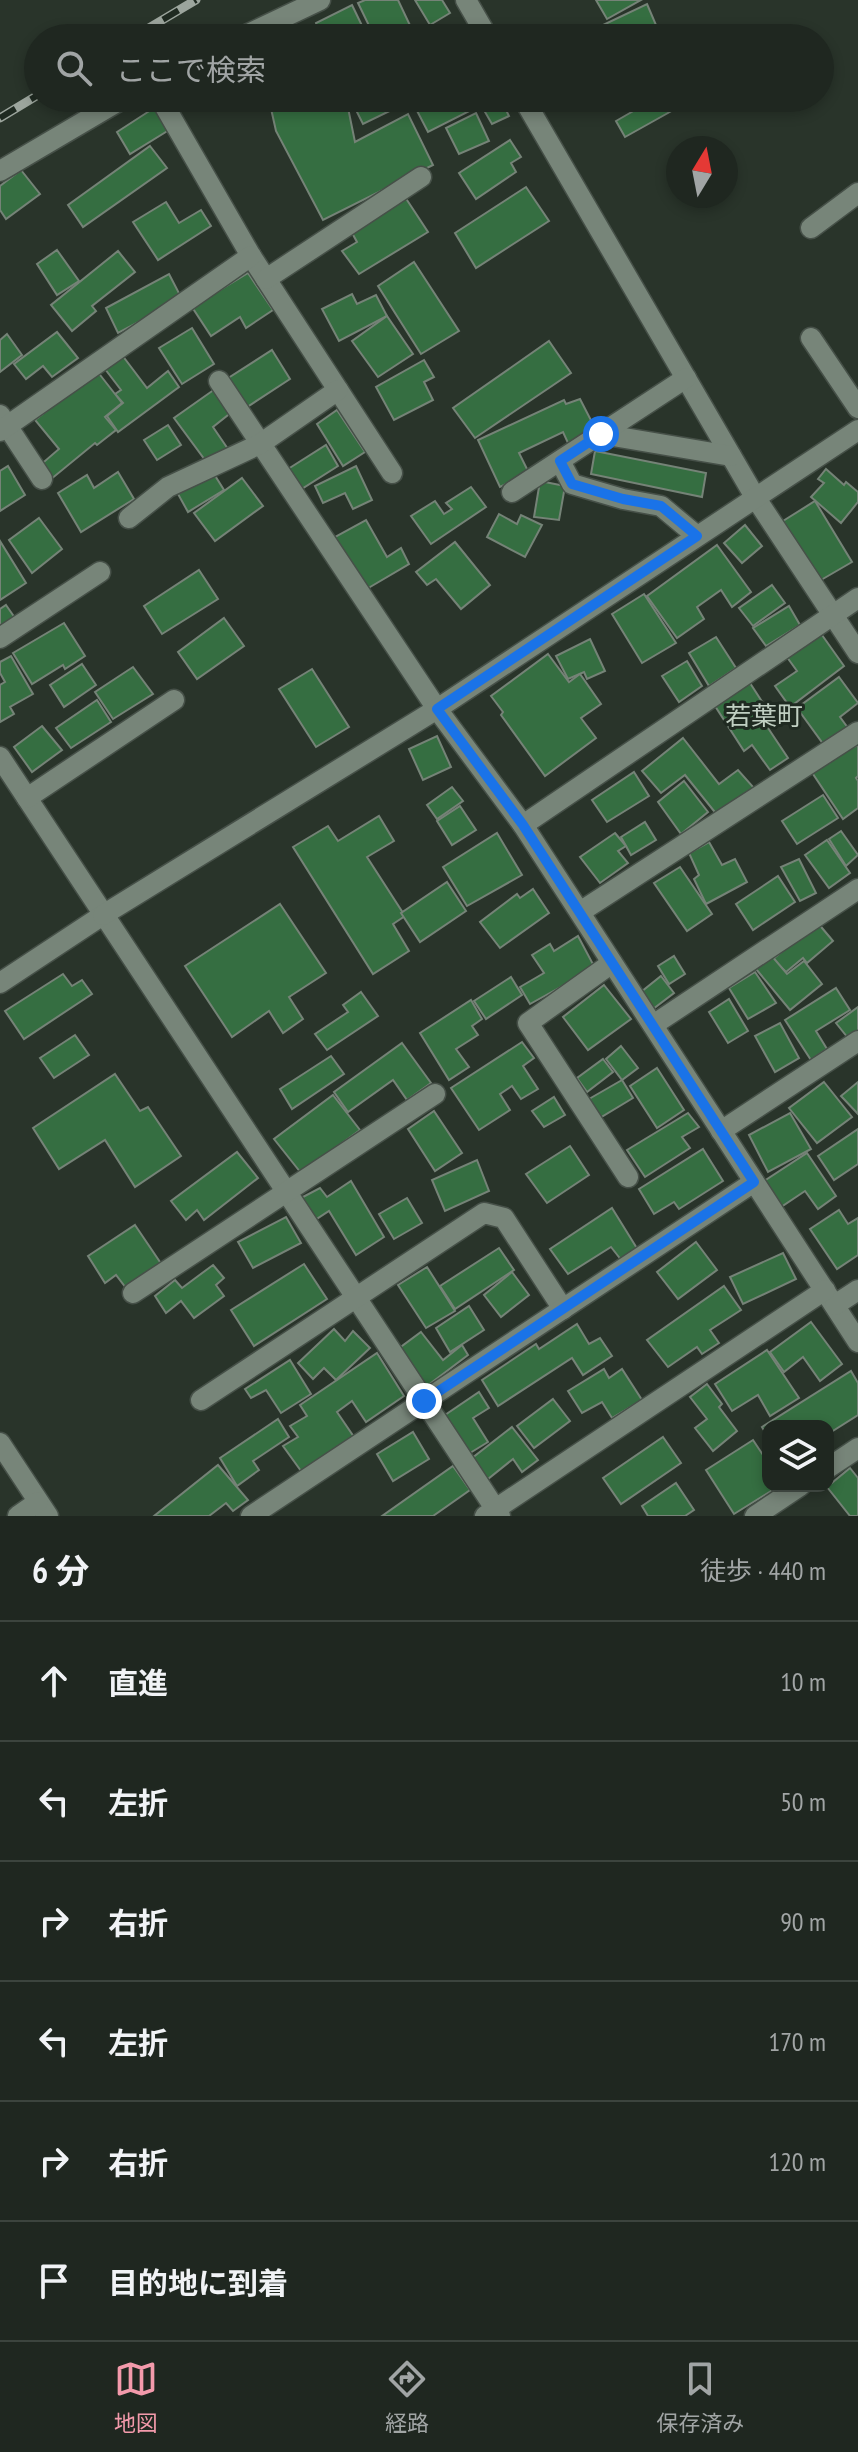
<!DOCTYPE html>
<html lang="ja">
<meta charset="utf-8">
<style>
:root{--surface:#1f2720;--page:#2c332d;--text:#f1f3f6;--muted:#a1a5a5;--line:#3c443e;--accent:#f39aab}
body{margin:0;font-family:"PT Sans Narrow","Noto Sans JP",sans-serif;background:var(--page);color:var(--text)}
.controls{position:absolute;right:24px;bottom:24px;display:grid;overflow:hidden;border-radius:16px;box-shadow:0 4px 12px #0003}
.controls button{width:72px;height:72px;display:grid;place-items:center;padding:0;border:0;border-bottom:2px solid var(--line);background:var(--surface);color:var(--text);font:40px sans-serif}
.compass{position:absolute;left:666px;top:136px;width:72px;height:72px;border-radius:50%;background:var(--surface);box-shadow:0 4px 12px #0003;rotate:10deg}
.stop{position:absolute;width:24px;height:24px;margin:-18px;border:6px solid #1a73e8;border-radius:50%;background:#fff}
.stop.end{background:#1a73e8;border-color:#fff;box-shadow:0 2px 8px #0008}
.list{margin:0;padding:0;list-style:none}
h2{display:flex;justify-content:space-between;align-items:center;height:104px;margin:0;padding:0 32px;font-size:34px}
h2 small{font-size:26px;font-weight:400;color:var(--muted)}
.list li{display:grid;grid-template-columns:52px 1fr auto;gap:24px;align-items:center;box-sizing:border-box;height:120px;padding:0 32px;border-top:2px solid var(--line)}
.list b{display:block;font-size:30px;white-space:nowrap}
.list em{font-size:26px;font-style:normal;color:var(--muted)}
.icon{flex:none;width:44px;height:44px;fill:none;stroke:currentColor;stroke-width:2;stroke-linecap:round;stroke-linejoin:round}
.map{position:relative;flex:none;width:858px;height:1516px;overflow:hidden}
.search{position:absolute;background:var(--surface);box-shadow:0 4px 12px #0003;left:24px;right:24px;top:24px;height:88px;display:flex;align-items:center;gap:20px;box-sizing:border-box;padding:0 28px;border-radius:44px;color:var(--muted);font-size:30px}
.sheet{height:824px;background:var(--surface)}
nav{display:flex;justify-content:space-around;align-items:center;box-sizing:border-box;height:112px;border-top:2px solid var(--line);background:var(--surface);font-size:22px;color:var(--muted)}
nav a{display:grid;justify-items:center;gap:4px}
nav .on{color:var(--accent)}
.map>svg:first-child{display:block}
.building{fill:#356e41;stroke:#758377;stroke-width:2}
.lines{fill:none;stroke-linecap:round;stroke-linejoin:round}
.street-casing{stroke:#465048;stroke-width:23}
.secondary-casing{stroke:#465048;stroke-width:23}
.street{stroke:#778579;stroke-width:20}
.secondary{stroke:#778579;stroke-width:20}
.rail-casing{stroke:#9ca59d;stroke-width:9}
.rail{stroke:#1f2a21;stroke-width:6;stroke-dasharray:18;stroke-linecap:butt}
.route{stroke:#1a73e8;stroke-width:10}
.labels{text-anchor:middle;stroke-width:6;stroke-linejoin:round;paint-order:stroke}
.neighbourhood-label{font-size:26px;fill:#c0cfc2;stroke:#1f2a21}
</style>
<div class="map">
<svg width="858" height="1516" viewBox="0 0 858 1516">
<rect width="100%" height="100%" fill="#29342a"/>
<g class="building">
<path d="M365,0H398L416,38H375L358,3Z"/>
<path d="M415,0H442L450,13L430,25Z"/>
<path d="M596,0H641L607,19Z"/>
<path d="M647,4L656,25L630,38H609L603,25Z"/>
<path d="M352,5L368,38H320L316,23Z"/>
<path d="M273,98H346L355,142L408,114L433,165L323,220L276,131L270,104L275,102Z"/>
<path d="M350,98H398L402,105L363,124Z"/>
<path d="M417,98H500L509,116L492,124L481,105L428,132L412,101Z"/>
<path d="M656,98L693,99L625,137L616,121Z"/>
<path d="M154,108L169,130L130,154L117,132Z"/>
<path d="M476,113L489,141L459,154L446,128Z"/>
<path d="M510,140L521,157L511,163L516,172L476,199L459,173Z"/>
<path d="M150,146L167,168L83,227L68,205Z"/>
<path d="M21,170L40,194L6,219L0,210V186Z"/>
<path d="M526,187L549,221L476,268L455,233Z"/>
<path d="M405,197L428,232L359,274L342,251L357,242L351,231Z"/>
<path d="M166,202L179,223L201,210L211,226L158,260L133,222Z"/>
<path d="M57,250L79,281L57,295L37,264Z"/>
<path d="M118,251L135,272L92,306L96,311L72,331L51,305Z"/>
<path d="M414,262L459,331L421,354L378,286Z"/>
<path d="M248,273L273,310L246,328L240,317L211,336L192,307Z"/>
<path d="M169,274L182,299L118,333L106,308Z"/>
<path d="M352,294L357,304L376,295L387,316L339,341L322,309Z"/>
<path d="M387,316L413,354L378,377L352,341Z"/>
<path d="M192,328L214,364L182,384L159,348Z"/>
<path d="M57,332L78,358L52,377L43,366L26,379L14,364Z"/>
<path d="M7,334L22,355L0,372V340Z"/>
<path d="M549,341L571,373L475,438L453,408Z"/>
<path d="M272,350L290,379L241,411L222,382Z"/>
<path d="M122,355L147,388L168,371L179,387L118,432L107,416L123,403L115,394L121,390L105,369Z"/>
<path d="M424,360L434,377L424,382L433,400L394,420L376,387Z"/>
<path d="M97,371L122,403L105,417L116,430L97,445L95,443L50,480L38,467L59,449L35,420Z"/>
<path d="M215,389L233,411L213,427L228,449L208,464L174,418Z"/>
<path d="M580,399L596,430L568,443L563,432L519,453L529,473L500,487L478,440L564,400L566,404Z"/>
<path d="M337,410L365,452L343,466L317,424Z"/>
<path d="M168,425L181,445L157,460L144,440Z"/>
<path d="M326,445L338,466L300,490L288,469Z"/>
<path d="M595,451L706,473L702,497L591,474Z"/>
<path d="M8,466L25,495L0,511V471Z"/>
<path d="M356,466L372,500L353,509L345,493L323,503L315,486Z"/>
<path d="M826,469L844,485L846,482L858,492V502L841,523L811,497L824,483L818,479Z"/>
<path d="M118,472L134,499L81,532L58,493L87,475L94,488Z"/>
<path d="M214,474L224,490L188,512L178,494Z"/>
<path d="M242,478L263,506L215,541L194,513Z"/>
<path d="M540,481L565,486L559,520L534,517Z"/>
<path d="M471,487L486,507L431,544L411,516L435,501L444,514L452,509L446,503Z"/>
<path d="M815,501L852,562L821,580L783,521Z"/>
<path d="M499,514L517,524L521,515L542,525L525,557L487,537Z"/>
<path d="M39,518L62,549L32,573L9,540Z"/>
<path d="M366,520L387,557L401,548L409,564L365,590L333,538Z"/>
<path d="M745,525L762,546L742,563L724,543Z"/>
<path d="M0,541L26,583L0,600Z"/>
<path d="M455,542L490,585L461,609L436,579L427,585L416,572Z"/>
<path d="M717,545L751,592L732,607L721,590L697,607L704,619L677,638L647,596Z"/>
<path d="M199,570L218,599L162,634L144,606Z"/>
<path d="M772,585L785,603L753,626L739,608Z"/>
<path d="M644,594L676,643L642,663L612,614Z"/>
<path d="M6,605L15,618L0,629V609Z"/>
<path d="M789,606L800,625L766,646L753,628Z"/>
<path d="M224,618L244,646L197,679L178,652Z"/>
<path d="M64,623L85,656L65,669L63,665L32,684L13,653Z"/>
<path d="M817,628L844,666L790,707L775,686L797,671L784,653Z"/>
<path d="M716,637L736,668L709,686L689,653Z"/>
<path d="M590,639L605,671L587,679L584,672L568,679L556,656Z"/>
<path d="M548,654L569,682L580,674L601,704L581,718L596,738L545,776L501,715L503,712L491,696Z"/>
<path d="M11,656L33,694L10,707L14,714L0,722V685L5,682L0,673V662Z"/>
<path d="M687,661L702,686L679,702L662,676Z"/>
<path d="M82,664L96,685L64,707L50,685Z"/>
<path d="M133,667L153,694L113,719L95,692Z"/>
<path d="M312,669L349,727L316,747L279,689Z"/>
<path d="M839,677L858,703L840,717L848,728L824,745L797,708Z"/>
<path d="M750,683L770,714L762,719L788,758L770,770L752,745L744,751L715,706Z"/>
<path d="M97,700L111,722L71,748L56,728Z"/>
<path d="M42,726L62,750L32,772L14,747Z"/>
<path d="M437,736L451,767L423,780L409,749Z"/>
<path d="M683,738L719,784L738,770L754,788L718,816L685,775L661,793L642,771Z"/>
<path d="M852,743L854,747L858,745V776L856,778L858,781V808L843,819L811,771Z"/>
<path d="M634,772L649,796L607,822L592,800Z"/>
<path d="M684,781L708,812L681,834L658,802Z"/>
<path d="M452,787L463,801L437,819L427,805Z"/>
<path d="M823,795L838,818L797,844L782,821Z"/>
<path d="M460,806L476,830L452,845L437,821Z"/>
<path d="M379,816L394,841L367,857L405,916L393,924L409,951L373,974L293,847L328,826L338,841Z"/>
<path d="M645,822L656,840L631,855L621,837Z"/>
<path d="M841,831L858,855L846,866L829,839Z"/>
<path d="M497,833L522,875L467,906L443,867Z"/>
<path d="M615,833L626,846L618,851L628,863L600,883L580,857Z"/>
<path d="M827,840L850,873L829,888L805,855Z"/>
<path d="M709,842L722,865L735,859L747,882L706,904L694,879L699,875L689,853Z"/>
<path d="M799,859L816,893L800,901L781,867Z"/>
<path d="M680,867L712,914L687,931L654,883Z"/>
<path d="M778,876L795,902L753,930L736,904Z"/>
<path d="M447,882L466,911L420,942L401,913Z"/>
<path d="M533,889L549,913L500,948L480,922L517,894L520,898Z"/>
<path d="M280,904L326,973L289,997L303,1019L283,1033L269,1011L232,1037L185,966Z"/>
<path d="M817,922L833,941L807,963L803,958L786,972L773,959Z"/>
<path d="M578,936L595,968L530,1004L520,987L544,973L532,955L550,944L554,951Z"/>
<path d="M771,955L787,974L804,961L822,984L790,1010L756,969Z"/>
<path d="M674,956L685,974L669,984L658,966Z"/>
<path d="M755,972L776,1003L748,1019L729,988Z"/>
<path d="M63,974L72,986L82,980L92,994L24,1039L5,1011Z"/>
<path d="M661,976L674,993L653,1009L641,992Z"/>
<path d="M511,977L522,995L486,1019L474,1001Z"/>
<path d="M604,985L631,1019L588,1050L563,1017Z"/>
<path d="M836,988L850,1010L816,1031L827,1049L811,1060L785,1020Z"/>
<path d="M361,992L378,1016L327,1050L315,1034L348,1012L343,1005Z"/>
<path d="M729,999L748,1031L728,1043L709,1012Z"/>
<path d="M471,1000L482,1019L472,1026L478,1035L456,1049L469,1067L449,1080L420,1033Z"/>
<path d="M858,1007V1031L848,1038L836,1023Z"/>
<path d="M780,1023L799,1058L775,1072L755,1036Z"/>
<path d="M75,1035L89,1055L54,1078L40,1058Z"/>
<path d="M522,1042L534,1058L523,1066L538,1089L521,1099L512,1086L500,1094L510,1110L479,1130L451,1088Z"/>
<path d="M402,1043L431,1083L407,1100L393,1080L348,1112L334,1092Z"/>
<path d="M621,1046L638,1068L622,1080L606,1059Z"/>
<path d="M331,1056L344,1074L292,1109L280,1089Z"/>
<path d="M603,1059L613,1072L587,1092L577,1078Z"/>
<path d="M657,1068L684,1110L657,1128L630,1086Z"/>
<path d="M115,1074L140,1111L148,1107L181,1156L135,1187L105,1140L59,1169L33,1128Z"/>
<path d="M622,1080L633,1098L593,1122L582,1103Z"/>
<path d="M824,1082L852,1117L817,1143L789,1108Z"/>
<path d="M858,1082V1114L841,1096Z"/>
<path d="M333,1095L360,1130L301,1173L274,1139Z"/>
<path d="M554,1097L565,1115L544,1127L532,1111Z"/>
<path d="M434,1111L462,1153L435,1171L408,1129Z"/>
<path d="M688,1113L699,1127L682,1137L690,1148L645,1177L627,1150Z"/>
<path d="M790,1113L811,1149L768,1172L749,1135Z"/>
<path d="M858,1129V1164L834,1180L818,1156Z"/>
<path d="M570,1146L589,1175L547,1203L526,1174Z"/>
<path d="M703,1149L723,1181L679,1209L674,1202L654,1214L639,1189Z"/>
<path d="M237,1152L258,1178L204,1220L197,1210L186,1220L171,1201Z"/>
<path d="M807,1153L836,1196L818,1209L805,1191L778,1209L761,1183Z"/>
<path d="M477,1160L489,1191L445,1211L432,1180Z"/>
<path d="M351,1181L384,1237L356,1255L329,1211L315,1220L301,1198L320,1188L327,1197Z"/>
<path d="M407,1198L422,1223L394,1239L379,1214Z"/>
<path d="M612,1208L638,1250L622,1261L611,1247L568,1274L550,1249Z"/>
<path d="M839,1210L848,1224L858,1218V1255L837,1269L810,1229Z"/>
<path d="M286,1217L301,1243L253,1268L238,1242Z"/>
<path d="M135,1225L162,1265L126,1288L116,1275L105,1283L88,1256Z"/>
<path d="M696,1242L717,1270L678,1299L657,1272Z"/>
<path d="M499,1248L514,1270L455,1309L440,1286Z"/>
<path d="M783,1253L796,1279L743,1304L730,1277Z"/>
<path d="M304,1264L327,1299L254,1346L231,1310Z"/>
<path d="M213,1265L224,1278L216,1285L224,1296L194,1318L181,1301L166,1313L155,1296L175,1280L182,1288Z"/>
<path d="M427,1267L455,1311L426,1328L398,1285Z"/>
<path d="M512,1272L529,1295L501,1317L484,1295Z"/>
<path d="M724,1286L741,1310L710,1330L719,1343L702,1354L697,1347L668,1367L647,1340Z"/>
<path d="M469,1306L484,1330L450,1352L436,1328Z"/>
<path d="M811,1322L842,1364L820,1381L803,1357L784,1372L770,1352Z"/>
<path d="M577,1324L589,1344L600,1338L612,1356L583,1375L572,1358L498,1406L482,1380L536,1344L539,1349Z"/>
<path d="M334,1329L345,1341L353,1331L370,1348L336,1380L324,1368L313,1379L298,1363Z"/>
<path d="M421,1332L443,1360L462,1345L468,1355L427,1386L398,1349Z"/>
<path d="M767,1350L799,1398L770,1416L758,1395L732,1411L715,1384Z"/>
<path d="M377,1353L404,1396L366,1422L352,1401L337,1412L354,1437L301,1471L283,1446L298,1437L290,1426L307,1416L300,1405Z"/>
<path d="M290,1360L311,1394L281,1413L266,1390L251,1398L245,1389Z"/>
<path d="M604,1369L609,1378L622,1369L642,1400L612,1418L602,1402L582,1413L568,1391Z"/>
<path d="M851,1371L858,1383V1415L828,1434V1426H768V1437L762,1427Z"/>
<path d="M707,1384L722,1404L719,1407L737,1431L713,1451L695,1428L707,1419L690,1397Z"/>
<path d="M479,1392L489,1408L473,1418L488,1442L470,1453L445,1415Z"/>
<path d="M553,1399L570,1421L534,1448L517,1426Z"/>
<path d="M278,1419L289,1437L253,1461L259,1470L237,1486L220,1458Z"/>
<path d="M512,1427L538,1460L522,1472L513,1459L483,1483L467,1462Z"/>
<path d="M413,1432L429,1459L393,1481L377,1454Z"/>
<path d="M663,1437L681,1463L621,1504L603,1478Z"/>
<path d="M753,1440L763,1455L768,1452V1486H779L734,1514L706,1470Z"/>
<path d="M218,1465L248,1500L233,1511L226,1503L209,1516H154Z"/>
<path d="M453,1466L470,1490L433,1516H382Z"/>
<path d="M850,1468L858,1478V1516H850L827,1487Z"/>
<path d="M676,1483L694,1510L685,1516H648L642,1506Z"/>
</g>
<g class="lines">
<defs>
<g id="street">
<path d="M466,0L488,38"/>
<path d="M240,38L320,0"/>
<path d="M160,98L251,256L392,473"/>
<path d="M523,98L755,497L858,653"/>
<path d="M0,171L124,98"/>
<path d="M811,228L858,193"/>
<path d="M266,279L421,177"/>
<path d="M811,338L858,408"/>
<path d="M219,381L437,709L523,825L858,1342"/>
<path d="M0,415L42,479"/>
<path d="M0,431L251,256"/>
<path d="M601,434L731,456"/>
<path d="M560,461L572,484L623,499L661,506L697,536"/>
<path d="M512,492L686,378"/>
<path d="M129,518L168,487L260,444L338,390"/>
<path d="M0,638L100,572"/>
<path d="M0,757L500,1516"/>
<path d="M27,798L174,700"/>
<path d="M523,825L858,598"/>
<path d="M580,912L858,732"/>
<path d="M612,963L528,1023L628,1177"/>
<path d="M0,983L103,915"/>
<path d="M653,1025L858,889"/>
<path d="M721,1131L858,1041"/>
<path d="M133,1293L435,1094"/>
<path d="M835,1305L858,1290"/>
<path d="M201,1400L484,1213L504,1218L563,1309"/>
<path d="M0,1443L48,1516"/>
<path d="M828,1468L858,1448"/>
<path d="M18,1516L38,1502"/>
<path d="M251,1516L754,1182"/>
<path d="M485,1516L825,1290"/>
<path d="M755,1516L800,1486"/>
</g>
<path id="secondary" d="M103,915L437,709L858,430"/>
</defs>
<use href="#street" class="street-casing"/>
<use href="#secondary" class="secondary-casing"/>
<use href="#street" class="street"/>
<use href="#secondary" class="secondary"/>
<defs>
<g id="rail">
<path d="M132,38L196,0"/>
<path d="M0,118L38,95"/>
</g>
</defs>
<use href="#rail" class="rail-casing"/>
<use href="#rail" class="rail"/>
</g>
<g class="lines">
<path class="route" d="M424,1401L754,1182L523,825L437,709L697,536L661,506L623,499L572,484L560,461L601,434"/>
</g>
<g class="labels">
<g class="neighbourhood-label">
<text x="764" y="725">若葉町</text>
</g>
</g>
</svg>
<div class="controls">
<button><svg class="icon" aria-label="layers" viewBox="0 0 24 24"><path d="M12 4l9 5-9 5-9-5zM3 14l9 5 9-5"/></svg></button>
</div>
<svg class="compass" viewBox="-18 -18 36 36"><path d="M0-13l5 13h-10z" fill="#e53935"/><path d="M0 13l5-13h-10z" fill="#a1a5a5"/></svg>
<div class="stop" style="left:601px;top:434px"></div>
<div class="stop end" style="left:424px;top:1401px"></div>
<div class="search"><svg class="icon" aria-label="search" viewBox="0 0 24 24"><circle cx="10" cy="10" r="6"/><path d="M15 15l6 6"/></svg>ここで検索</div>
</div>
<section class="sheet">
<h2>6 分<small>徒歩 · 440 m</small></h2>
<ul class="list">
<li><svg class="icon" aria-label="ahead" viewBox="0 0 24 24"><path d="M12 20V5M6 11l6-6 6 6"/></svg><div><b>直進</b></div><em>10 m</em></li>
<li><svg class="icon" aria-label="left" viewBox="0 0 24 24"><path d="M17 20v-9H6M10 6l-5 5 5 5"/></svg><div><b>左折</b></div><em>50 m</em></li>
<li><svg class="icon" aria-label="right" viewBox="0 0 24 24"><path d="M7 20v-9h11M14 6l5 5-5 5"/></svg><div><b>右折</b></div><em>90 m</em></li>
<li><svg class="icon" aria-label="left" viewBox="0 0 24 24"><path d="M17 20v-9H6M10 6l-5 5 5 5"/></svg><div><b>左折</b></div><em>170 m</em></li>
<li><svg class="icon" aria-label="right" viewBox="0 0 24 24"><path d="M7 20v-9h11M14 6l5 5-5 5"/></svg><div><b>右折</b></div><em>120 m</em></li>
<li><svg class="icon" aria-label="arrive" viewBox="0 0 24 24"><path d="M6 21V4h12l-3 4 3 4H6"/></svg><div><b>目的地に到着</b></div></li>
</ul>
</section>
<nav>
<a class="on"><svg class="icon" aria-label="map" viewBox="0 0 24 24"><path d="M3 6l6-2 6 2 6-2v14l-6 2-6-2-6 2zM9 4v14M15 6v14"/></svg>地図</a>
<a><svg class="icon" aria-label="directions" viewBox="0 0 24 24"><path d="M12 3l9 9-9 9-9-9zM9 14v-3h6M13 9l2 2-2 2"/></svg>経路</a>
<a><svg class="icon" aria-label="saved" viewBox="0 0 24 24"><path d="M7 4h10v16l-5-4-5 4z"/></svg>保存済み</a>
</nav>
